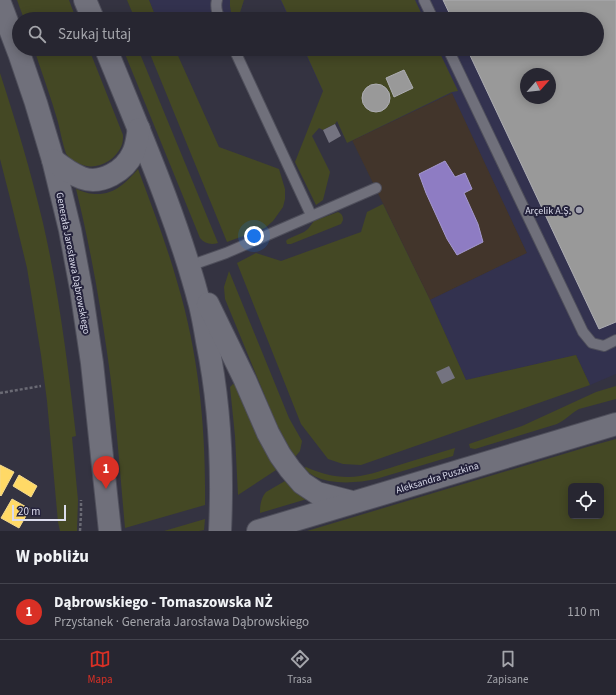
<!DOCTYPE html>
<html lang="pl">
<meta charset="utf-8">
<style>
:root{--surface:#272631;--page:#33323d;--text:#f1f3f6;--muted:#a4a5ab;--line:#43434d;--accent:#d93025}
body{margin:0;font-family:"Source Sans 3",sans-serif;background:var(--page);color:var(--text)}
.controls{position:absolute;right:12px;bottom:12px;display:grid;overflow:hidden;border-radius:6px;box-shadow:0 2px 10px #0003}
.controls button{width:36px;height:36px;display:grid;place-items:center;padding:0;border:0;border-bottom:1px solid var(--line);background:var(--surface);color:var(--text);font:20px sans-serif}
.compass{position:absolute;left:520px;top:68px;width:36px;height:36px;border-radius:50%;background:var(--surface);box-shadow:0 2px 10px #0003;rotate:63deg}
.scale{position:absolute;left:12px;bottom:10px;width:54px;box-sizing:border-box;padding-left:4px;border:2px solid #dbdcec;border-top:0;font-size:11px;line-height:14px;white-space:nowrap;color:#dbdcec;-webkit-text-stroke:3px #25233c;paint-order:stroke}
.you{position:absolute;left:254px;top:236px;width:14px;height:14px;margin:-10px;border:3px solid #fff;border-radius:50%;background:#1a73e8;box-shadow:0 0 0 6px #1a73e833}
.badge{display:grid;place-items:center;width:26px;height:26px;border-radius:50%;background:var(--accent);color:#fff;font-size:13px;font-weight:700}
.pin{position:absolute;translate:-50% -33px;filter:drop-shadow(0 1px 2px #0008)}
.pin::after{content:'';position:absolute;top:21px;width:14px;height:12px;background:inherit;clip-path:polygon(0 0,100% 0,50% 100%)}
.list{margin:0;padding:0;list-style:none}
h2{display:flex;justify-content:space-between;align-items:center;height:52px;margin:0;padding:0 16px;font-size:17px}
h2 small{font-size:13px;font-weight:400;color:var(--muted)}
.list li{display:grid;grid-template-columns:26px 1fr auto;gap:12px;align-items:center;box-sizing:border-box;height:56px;padding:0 16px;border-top:1px solid var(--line)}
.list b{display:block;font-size:15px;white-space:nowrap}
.list p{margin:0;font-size:13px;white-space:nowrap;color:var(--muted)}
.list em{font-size:13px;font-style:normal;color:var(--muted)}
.icon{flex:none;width:22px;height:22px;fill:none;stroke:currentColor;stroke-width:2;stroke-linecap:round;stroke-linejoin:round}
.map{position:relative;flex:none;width:616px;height:531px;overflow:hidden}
.search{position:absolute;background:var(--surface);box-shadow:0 2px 10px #0003;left:12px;right:12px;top:12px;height:44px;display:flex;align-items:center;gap:10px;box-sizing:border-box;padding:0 14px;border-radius:22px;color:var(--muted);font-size:15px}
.sheet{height:108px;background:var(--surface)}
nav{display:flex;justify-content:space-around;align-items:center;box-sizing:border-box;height:56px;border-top:1px solid var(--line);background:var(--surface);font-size:11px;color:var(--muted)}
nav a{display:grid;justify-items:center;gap:2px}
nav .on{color:var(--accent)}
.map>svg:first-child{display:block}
.commercial{fill:#42352b}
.built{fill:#33324f;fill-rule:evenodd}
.green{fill:#444824;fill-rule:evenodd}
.homes{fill:#ffd966;stroke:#f4da8e}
.offices{fill:#8e7cc3;stroke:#a599cf}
.industry{fill:#999;stroke:#adadb2;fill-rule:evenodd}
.building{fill:#747380}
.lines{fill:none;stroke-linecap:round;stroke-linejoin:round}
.lane-casing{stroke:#4f4f5b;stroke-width:12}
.secondary-casing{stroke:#4f4f5b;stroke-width:24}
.path{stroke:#6a6a74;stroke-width:2.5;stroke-dasharray:3 2;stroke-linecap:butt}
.lane{stroke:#70707b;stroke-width:10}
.secondary{stroke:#70707b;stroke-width:22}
.poi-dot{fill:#a1a1b0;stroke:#25233c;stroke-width:1.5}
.labels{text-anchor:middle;stroke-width:4;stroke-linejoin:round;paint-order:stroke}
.poi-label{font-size:10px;fill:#dbdcec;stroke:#25233c;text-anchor:end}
.street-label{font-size:10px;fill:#dbdcec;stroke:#25233c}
</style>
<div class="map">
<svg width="616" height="531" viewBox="0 0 616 531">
<rect width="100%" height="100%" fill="#343341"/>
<path class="commercial" d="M452,92L527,253L430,300L352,140Z"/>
<g class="built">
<path d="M149,0H244L238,19H167L155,15Z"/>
<path d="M280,0H616V374L590,385L576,355L466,380L430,300L527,253L452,93L347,143L303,49H597V19H289ZM526,74H550V98H526Z"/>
</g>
<g class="green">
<path d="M17,0H69L76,19H24Z"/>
<path d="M127,0H149L155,15L167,19H135Z"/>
<path d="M230,0H244L238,19H232L230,6Z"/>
<path d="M281,0H415L424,19H290Z"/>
<path d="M34,49H89L123,135C123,139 123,143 121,147C114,162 95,171 80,164C75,162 70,159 67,155C64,150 60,130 58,122C51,98 42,73 34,49Z"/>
<path d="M123,49H138L218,243C211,245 205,244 200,238Z"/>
<path d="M148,49H175L219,147L279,169L285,189V199L283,207L273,221L265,228L227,242Z"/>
<path d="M304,49H438L458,91L452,92L347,143L337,121L335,124L323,130L319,128L312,136L330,172L323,200L316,205L295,162L323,91Z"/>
<path d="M0,73C16,122 31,172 43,223C59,293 68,365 76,436L72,437L78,500L77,531H60L58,522L47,401L41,355L27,268L9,194L0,159Z"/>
<path d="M138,169C152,207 167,245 178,285C199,356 206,430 205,505L125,528C120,472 116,415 108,359C100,302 90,246 76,189C82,191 88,194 95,194C114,195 126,183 138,169Z"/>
<path d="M383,204L430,300L466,380L576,355L590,385L361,465L343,464L328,459L301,424L237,263L256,253L281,261L361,232L367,212Z"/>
<path d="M338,212C342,214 343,216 343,220L341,224L291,244H287L286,241L288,239L304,232L308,229L314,221Z"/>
<path d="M229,271L289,418L302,441L300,451L295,457L288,445L276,423L225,299L224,287Z"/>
<path d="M233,384L236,385C248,415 259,443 276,470L238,495L235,436L230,387Z"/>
<path d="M616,386V399L579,409C571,413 566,420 557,424L475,449L470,448L469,444L522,426L596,392Z"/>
<path d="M616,439V531H307L587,447ZM571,486H601V516H571Z"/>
<path d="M455,448L453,456L376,479C358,483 331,485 314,476C310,474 307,471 304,468L306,467C319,473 333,477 348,477C364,477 380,471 396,466C415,460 435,454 455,448Z"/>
<path d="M285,481L296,492L307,499L260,513C260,505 261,498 266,492Z"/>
<path d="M205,519L204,530L199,531H164Z"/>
</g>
<g class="homes">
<path d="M0,465L14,472L1,496L0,495Z"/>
<path d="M19,475L37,486L31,497L13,486Z"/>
<path d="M12,499L30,509L19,528L1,518Z"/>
</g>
<path class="offices" d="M445,161L455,177L465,173L472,189L464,193L478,224L483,242L457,255L447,239L426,193L419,174Z"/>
<g class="industry">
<path d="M443,0H616V322L599,329L467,49H597V19H452ZM526,74H550V98H526Z"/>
<path d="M404,70L413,88L394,97L386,78Z"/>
<circle cx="376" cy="98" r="14"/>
</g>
<g class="building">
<path d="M335,124L341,136L329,143L323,130Z"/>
<path d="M449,366L455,378L442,384L436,372Z"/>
</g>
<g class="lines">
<defs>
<g id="lane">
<path d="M217,0C215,7 217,13 220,19"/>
<path d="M424,0L433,19"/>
<path d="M234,49L311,215"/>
<path d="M448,49L583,332L592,343L604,346L616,340"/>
<path d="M189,266L226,253L376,188"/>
</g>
<g id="secondary">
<path d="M85,0L93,19"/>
<path d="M0,3L19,53L36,103L53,160L70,230L81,289L92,363L110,531"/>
<path d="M106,49C140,133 177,217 200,305C203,317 205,329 207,341C220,404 223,467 220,531"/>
<path d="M53,160C62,167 71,174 82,178C101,185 125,171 133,153C137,145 137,137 139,129"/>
<path d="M208,304L245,380L268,433L280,455L290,469L302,483L317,493L352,502"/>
<path d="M258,531L616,424"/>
</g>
</defs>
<use href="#lane" class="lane-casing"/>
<use href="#secondary" class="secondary-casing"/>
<g class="path">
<path d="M0,393L41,386"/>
<path d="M80,531L81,514V500"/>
</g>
<use href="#lane" class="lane"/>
<use href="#secondary" class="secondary"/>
</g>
<circle class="poi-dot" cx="579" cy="210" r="4"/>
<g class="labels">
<g class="poi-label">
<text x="571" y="214">Arçelik A.Ş.</text>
</g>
<g class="street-label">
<text transform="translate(74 263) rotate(79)" y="4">Generała Jarosława Dąbrowskiego</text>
<text transform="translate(437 477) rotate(-17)" y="4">Aleksandra Puszkina</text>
</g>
</g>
</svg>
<div class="controls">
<button><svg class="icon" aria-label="locate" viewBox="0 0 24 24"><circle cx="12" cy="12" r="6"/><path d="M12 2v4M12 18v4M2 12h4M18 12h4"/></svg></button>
</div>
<svg class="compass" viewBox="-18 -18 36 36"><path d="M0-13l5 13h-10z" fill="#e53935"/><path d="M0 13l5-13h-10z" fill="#a4a5ab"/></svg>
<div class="scale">20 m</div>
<div class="you"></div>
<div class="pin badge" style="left:106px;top:489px">1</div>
<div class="search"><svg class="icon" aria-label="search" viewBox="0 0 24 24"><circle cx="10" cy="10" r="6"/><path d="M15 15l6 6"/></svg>Szukaj tutaj</div>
</div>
<section class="sheet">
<h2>W pobliżu<small></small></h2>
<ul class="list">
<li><span class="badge">1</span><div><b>Dąbrowskiego - Tomaszowska NŻ</b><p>Przystanek · Generała Jarosława Dąbrowskiego</p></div><em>110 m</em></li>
</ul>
</section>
<nav>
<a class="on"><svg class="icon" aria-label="map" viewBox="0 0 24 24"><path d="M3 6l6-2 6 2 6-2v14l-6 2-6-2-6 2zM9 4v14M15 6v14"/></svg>Mapa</a>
<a><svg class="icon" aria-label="directions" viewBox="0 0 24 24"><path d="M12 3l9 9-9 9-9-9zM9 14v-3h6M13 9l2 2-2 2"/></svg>Trasa</a>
<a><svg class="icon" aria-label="saved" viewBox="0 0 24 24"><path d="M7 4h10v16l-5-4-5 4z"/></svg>Zapisane</a>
</nav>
